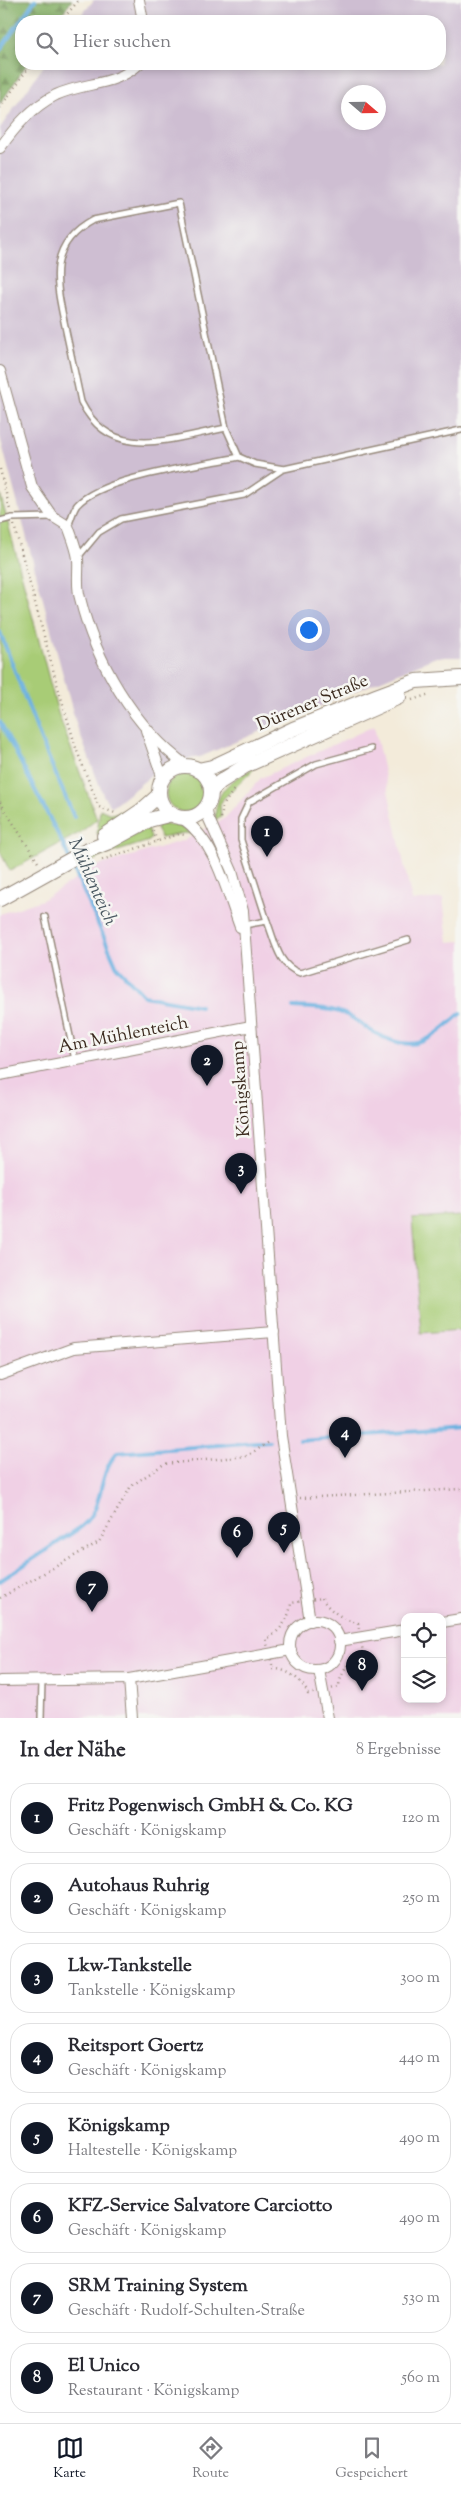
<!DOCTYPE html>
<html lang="de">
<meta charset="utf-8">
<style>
:root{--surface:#fff;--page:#f7f7f7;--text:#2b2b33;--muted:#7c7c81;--line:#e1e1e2;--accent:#111827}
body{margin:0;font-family:"Sorts Mill Goudy",serif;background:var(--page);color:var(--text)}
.controls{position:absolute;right:15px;bottom:15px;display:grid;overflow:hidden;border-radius:10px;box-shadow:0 2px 8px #0003}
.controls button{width:45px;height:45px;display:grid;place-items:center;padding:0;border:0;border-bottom:1px solid var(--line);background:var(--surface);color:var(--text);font:25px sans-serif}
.compass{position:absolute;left:341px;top:85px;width:45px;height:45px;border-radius:50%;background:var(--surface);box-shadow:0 2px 8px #0003;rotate:110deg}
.you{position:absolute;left:308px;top:629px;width:18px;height:18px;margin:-12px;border:4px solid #fff;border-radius:50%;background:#1a73e8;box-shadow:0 0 0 8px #1a73e833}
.badge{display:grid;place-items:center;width:32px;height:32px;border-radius:50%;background:var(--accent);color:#fff;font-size:16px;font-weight:700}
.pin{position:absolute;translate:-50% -41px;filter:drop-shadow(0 1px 2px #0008)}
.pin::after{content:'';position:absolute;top:26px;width:18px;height:15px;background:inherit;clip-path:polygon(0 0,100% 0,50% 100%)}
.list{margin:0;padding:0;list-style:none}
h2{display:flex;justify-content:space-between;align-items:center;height:65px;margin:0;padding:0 20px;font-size:21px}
h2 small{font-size:16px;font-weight:400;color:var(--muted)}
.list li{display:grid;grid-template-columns:32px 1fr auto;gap:15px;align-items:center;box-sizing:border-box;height:70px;margin:0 10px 10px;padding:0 10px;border:1px solid var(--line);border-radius:20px}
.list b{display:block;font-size:19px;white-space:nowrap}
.list p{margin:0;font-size:16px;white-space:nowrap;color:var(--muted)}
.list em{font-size:16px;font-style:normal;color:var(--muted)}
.icon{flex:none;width:28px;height:28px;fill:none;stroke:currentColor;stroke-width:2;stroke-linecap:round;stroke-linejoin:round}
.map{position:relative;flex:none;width:461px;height:1718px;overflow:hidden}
.search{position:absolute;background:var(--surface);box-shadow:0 2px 8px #0003;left:15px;right:15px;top:15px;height:55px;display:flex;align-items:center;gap:12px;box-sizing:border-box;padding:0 18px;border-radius:20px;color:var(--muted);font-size:19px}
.sheet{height:705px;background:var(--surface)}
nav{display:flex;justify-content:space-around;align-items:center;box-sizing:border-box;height:70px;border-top:1px solid var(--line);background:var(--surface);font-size:14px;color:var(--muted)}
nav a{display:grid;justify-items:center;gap:2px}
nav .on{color:var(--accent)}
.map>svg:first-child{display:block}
.built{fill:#f0d0e5;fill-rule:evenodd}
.industrial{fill:#cebed2;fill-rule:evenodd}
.green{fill:#a8cc76;stroke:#727b4a}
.forest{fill:url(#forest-firs);stroke:#606d42}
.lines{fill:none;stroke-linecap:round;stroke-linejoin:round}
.stream{stroke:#6ab1e0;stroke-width:4}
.lane-casing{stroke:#978a7c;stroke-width:8}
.street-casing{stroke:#978a7c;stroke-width:12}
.secondary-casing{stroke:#978a7c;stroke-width:16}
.path{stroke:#978a7c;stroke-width:2.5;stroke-dasharray:1 4;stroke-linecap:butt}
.lane{stroke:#fff;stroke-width:5}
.street{stroke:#fff;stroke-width:10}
.secondary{stroke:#fff;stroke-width:14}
.labels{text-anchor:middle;stroke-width:5;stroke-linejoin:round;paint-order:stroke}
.street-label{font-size:18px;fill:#3b2a1e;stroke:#f6f6f2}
.water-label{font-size:19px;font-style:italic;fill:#4b5962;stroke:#f6f6f2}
</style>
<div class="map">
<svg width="461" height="1718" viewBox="0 0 461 1718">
<defs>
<pattern id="forest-firs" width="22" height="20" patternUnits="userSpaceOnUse" patternTransform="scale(1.25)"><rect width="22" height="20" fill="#86b067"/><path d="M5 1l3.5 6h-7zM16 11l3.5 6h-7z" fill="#6f8f54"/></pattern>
</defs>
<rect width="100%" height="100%" fill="#f6f6f2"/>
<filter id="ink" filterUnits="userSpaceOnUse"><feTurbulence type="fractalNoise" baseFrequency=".02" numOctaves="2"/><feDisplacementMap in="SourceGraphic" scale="10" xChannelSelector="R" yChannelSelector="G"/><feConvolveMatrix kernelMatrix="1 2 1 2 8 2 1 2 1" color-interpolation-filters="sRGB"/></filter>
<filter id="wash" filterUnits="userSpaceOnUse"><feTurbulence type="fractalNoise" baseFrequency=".0096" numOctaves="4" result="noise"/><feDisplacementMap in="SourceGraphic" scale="20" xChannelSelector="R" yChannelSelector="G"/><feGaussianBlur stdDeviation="1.12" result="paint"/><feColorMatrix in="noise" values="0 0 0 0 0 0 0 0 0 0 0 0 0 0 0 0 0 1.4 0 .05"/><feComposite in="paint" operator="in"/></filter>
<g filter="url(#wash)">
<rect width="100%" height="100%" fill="#f3ebda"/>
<path class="built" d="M374,726L412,901L443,898L448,942L461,941V1718H0V914L42,900L97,866L185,840L225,818L261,778ZM405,1617H442V1699H405Z"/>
<path class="industrial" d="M94,0H461V657H436L200,757L168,762L112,807L104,797L76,724L0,437V128L45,64H440V21H76ZM348,92H378V122H348Z"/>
<g class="green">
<path d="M0,493L58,713L97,819L81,832L10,871L0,852Z"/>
<path d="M257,766L223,799L220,805L221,816L215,820C216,787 231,781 257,766Z"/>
<circle cx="185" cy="793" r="19"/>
<path d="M136,808L98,834H97L100,809L111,814Z"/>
<path d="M157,824L179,826L192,834L184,833L161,838L156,829Z"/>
<path d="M148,828L151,838L149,841L102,856L83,866L80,863Z"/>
<path d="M461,1216V1330L421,1333L412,1219Z"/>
</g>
<path class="forest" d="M0,0H72L57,21H21V64H27L0,104Z"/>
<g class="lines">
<g class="stream">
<path d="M0,50L35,0"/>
<path d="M0,632L41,740L74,817"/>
<path d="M0,722L63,844L117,967L144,996L200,1006"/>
<path d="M293,1007C311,1008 330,1007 347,1015C356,1019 364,1027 373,1032C416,1056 429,1041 461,1013"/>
<path d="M300,1440L461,1428"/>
<path d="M0,1581L81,1527C105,1509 97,1473 117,1453L269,1441"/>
</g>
</g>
</g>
<g filter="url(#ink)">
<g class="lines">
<defs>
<g id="lane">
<path d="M226,428C171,438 112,464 81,402C76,378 71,354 66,331C57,286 44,246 93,220L179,203L226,428L239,457L255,464L284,469L461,430"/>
<path d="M0,521L12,518L52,517"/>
<path d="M68,526C71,520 73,510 77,505C101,477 201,465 239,457"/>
<path d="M79,556L99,532L121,519L244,495L283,469"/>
<path d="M45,917L75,1060"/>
<path d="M267,921L241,840V819L249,802L316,764L371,749"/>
<path d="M244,925L267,921C275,941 278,966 300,973L408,940"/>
<path d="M41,1718L42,1681"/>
</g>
<g id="street">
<path d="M139,0L143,21"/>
<path d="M0,148C15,127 32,107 56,95C84,82 116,86 139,64"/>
<path d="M0,371L32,487L52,516L68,526C72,537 77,549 78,559C79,572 76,586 80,598C95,660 134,728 187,766"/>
<path d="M146,730L163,779"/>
<path d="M206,806L208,817L232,871L243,911L281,1436L310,1621"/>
<path d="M182,818C216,842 226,890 240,927"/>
<path d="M0,1075L251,1026"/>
<path d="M0,1375L74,1348L274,1332"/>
<circle cx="315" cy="1645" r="25"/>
<path d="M442,1622L461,1619"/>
<path d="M339,1641L405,1630"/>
<path d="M319,1670L328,1718"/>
<path d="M129,1679L132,1718"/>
<path d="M0,1681L129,1679L291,1650"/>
</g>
<g id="secondary">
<circle cx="185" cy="792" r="26"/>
<path d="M198,770L212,767L293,729L376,696L416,681L461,678"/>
<path d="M211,791L220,782L245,766L399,697"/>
<path d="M104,836L142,810L159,795"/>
<path d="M0,899L86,851L109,842L149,820L172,814"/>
</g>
</defs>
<use href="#lane" class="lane-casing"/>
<use href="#street" class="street-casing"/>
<use href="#secondary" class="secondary-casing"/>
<g class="path">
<path d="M61,21L79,0"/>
<path d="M0,108L31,64"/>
<path d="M0,469L10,510"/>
<path d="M14,525L57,684L77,751L99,807L115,813"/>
<path d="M412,700L430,694"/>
<path d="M0,802L39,864"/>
<path d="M221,818L223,806L234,789"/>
<path d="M153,831L157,841"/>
<path d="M102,860L179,834L185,835"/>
<path d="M300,1498L461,1489"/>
<path d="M0,1598L99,1542L131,1486L164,1464L247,1456L271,1441"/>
<path d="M322,1598C328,1610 345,1621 358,1623L363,1652C352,1655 339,1676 339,1687L308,1694C303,1681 287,1668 273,1669L266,1639C280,1633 290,1617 291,1603Z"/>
</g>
<use href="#lane" class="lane"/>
<use href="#street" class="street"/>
<use href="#secondary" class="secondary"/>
</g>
</g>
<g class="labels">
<g class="street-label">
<text transform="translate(312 702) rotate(-23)" y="6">Dürener Straße</text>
<text transform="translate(123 1034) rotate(-11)" y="6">Am Mühlenteich</text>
<text transform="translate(240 1089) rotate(-94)" y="6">Königskamp</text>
</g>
<g class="water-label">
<text transform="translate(94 881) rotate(66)" y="7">Mühlenteich</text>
</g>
</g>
</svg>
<div class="controls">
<button><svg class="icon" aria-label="locate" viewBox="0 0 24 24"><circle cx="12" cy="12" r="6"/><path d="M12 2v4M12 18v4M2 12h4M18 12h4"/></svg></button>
<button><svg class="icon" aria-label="layers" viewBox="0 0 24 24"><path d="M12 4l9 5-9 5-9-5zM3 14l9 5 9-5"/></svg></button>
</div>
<svg class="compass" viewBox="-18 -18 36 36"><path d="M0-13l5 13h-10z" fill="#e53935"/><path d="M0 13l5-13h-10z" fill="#7c7c81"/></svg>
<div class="you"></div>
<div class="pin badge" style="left:267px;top:857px">1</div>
<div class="pin badge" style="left:207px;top:1086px">2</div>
<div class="pin badge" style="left:241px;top:1194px">3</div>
<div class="pin badge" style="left:345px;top:1458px">4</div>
<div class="pin badge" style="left:284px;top:1553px">5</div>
<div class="pin badge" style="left:237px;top:1558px">6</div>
<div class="pin badge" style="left:92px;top:1612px">7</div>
<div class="pin badge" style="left:362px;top:1691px">8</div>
<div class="search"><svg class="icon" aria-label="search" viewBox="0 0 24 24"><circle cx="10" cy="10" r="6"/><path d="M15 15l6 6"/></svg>Hier suchen</div>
</div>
<section class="sheet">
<h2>In der Nähe<small>8 Ergebnisse</small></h2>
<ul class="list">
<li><span class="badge">1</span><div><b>Fritz Pogenwisch GmbH &amp; Co. KG</b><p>Geschäft · Königskamp</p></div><em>120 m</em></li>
<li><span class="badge">2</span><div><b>Autohaus Ruhrig</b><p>Geschäft · Königskamp</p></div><em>250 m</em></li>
<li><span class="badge">3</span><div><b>Lkw-Tankstelle</b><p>Tankstelle · Königskamp</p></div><em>300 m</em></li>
<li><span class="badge">4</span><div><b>Reitsport Goertz</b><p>Geschäft · Königskamp</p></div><em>440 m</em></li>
<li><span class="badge">5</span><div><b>Königskamp</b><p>Haltestelle · Königskamp</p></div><em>490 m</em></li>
<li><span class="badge">6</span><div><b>KFZ-Service Salvatore Carciotto</b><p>Geschäft · Königskamp</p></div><em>490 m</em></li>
<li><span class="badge">7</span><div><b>SRM Training System</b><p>Geschäft · Rudolf-Schulten-Straße</p></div><em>530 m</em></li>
<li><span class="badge">8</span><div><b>El Unico</b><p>Restaurant · Königskamp</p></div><em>560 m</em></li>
</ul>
</section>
<nav>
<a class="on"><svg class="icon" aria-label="map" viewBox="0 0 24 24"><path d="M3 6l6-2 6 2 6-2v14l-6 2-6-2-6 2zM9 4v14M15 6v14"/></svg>Karte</a>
<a><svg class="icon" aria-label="directions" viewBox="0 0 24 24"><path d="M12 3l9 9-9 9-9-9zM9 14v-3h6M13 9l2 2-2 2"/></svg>Route</a>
<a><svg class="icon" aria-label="saved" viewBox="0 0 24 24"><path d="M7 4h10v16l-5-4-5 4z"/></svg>Gespeichert</a>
</nav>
